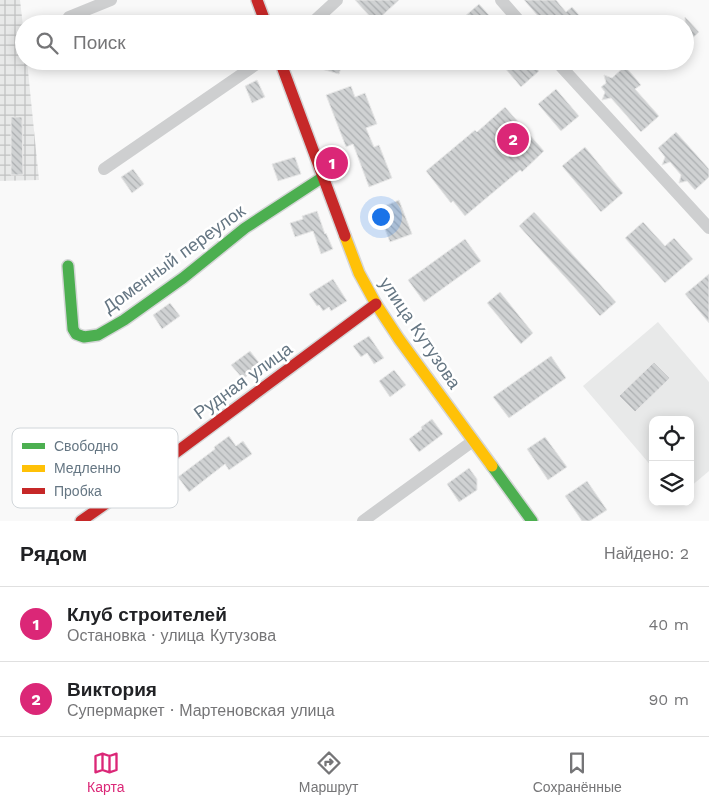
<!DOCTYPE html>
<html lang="ru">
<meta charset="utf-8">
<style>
:root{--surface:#fff;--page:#f2f2f2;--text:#202124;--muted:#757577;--line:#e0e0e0;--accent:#db2777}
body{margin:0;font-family:"Work Sans",sans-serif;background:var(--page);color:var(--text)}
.controls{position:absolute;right:15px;bottom:15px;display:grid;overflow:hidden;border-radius:10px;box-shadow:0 2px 12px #0003}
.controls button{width:45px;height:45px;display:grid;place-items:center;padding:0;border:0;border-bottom:1px solid var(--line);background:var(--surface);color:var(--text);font:25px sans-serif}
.you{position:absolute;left:380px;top:216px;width:18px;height:18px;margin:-12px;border:4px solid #fff;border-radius:50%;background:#1a73e8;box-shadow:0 0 0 8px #1a73e833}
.badge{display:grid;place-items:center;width:32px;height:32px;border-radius:50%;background:var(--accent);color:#fff;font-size:16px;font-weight:700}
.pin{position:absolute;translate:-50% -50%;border:2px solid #fff;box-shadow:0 1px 5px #0006}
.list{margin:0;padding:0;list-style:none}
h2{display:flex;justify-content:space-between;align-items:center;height:65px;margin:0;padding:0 20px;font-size:21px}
h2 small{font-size:16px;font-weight:400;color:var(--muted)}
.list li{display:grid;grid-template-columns:32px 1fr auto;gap:15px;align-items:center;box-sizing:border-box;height:75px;padding:0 20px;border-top:1px solid var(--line)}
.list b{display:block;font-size:19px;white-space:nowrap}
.list p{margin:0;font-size:16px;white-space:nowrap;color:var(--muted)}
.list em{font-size:16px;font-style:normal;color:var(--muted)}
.icon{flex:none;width:28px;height:28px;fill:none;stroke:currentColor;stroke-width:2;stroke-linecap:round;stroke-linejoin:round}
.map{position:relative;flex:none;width:709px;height:521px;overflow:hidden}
.search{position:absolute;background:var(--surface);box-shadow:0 2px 12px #0003;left:15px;right:15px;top:15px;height:55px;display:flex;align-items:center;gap:12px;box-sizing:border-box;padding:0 18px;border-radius:28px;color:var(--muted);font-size:19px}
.sheet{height:215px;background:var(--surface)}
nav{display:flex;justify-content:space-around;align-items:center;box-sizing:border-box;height:70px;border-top:1px solid var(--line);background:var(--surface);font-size:14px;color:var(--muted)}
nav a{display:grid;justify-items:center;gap:2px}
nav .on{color:var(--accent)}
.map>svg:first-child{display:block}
.built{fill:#e8e9e9}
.industrial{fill:url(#industrial-grid)}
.building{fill:url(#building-back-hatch);stroke:#e8e8e8}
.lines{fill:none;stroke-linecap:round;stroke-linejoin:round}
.fast-casing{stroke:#d5d6d7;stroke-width:14}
.slow-casing{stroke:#d5d6d7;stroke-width:14}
.jam-casing{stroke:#d5d6d7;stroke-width:14}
.street{stroke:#cecfd0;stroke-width:12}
.fast{stroke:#4caf50;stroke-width:11}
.slow{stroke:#ffc107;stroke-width:11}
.jam{stroke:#c62828;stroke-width:11}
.labels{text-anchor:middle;stroke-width:5;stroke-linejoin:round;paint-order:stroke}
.street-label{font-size:18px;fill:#657683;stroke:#fff}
.key{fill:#fff;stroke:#d1d6da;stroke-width:1}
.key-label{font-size:14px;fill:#657683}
</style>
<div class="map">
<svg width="709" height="521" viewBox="0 0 709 521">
<defs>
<pattern id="industrial-grid" width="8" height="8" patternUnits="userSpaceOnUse" patternTransform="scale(1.25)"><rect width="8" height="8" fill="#e8e9e9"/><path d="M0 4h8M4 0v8" fill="none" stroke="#c0c1c2"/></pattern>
<pattern id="building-back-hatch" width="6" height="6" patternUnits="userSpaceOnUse" patternTransform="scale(1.25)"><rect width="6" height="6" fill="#d0d2d3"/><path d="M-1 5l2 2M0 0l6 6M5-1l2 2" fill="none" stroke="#acafb1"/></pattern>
</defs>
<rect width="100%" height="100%" fill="#f9f9f9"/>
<path class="built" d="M658,322L709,382V471L690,487V420H653V468L583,386Z"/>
<path class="industrial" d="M0,0H20L24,35V61H27L39,180L0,181Z"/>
<g class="building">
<path d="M355,0H399L375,22Z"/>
<path d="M524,0H556L566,12L572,7L587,24H545Z"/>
<path d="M479,4L497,24H456Z"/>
<path d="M685,17L699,32L685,45Z"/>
<path d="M304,61H343L339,74L304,64Z"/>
<path d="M499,61H530L539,71L521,87Z"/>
<path d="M625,66L641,85L635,89L659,116L641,132L611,98L602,100L605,92L601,87L606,83L604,75L612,78Z"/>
<path d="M257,80L265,97L252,103L245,86Z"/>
<path d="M351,86L355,97L365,93L377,124L366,128L374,147L379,145L392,178L369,187L353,144L346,147L326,95Z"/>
<path d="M556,89L579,116L561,131L538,104Z"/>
<path d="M505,107L544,151L522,172L520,170L465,216L453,201L451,203L426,171L475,130L477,132Z"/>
<path d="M11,117H22L23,175H11Z"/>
<path d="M676,132L709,169V177L695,190L687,181L679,183L681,175L670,162L662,165L665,157L658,148Z"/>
<path d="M585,147L623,193L601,212L562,166Z"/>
<path d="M295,157L301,174L278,181L272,164Z"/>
<path d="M133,169L144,184L132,193L121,177Z"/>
<path d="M399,200L412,234L390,242L377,209Z"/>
<path d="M317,211L325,234L326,233L333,249L321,254L313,231L295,237L290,223L303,219L302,216Z"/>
<path d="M534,212L616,302L600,316L519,226Z"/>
<path d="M643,222L665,246L674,238L693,259L665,283L625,238Z"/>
<path d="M465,239L481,261L424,302L408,280Z"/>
<path d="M709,274V323L685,294Z"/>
<path d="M333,279L347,301L331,311L329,307L323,311L319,305L317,306L309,294Z"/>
<path d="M500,292L533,333L521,344L487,303Z"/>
<path d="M170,303L180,316L162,329L153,315Z"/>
<path d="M369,336L384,358L374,364L367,353L361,357L353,346Z"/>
<path d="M250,351L261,365L243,379L231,365Z"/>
<path d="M551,356L566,378L509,418L493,397Z"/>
<path d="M654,362L670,378L635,412L619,396Z"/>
<path d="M394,370L406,385L390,397L379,381Z"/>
<path d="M432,419L443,434L419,452L409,439L422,429L421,427Z"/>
<path d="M229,436L236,446L243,441L252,454L229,470L225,464L189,492L178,477L215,449L214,447Z"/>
<path d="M545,437L567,467L548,480L527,449Z"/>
<path d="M469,468L477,479V490L459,502L447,484Z"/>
<path d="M587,481L607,510L590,521H582L565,496Z"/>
</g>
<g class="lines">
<defs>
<g id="fast">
<path d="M68,266L73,329L76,334L84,337L98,335L124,320L183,278L245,228L323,177"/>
<path d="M492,466L532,521"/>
</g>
<path id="slow" d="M345,236L359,273L376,304L399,339L492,466"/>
<g id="jam">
<path d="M257,0L266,24"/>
<path d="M280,61L345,236"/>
<path d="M81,521L128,488L376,304"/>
</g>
</defs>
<use href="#fast" class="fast-casing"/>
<use href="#slow" class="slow-casing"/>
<use href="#jam" class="jam-casing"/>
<g class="street">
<path d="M501,0L522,24"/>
<path d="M64,24L69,17L111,0"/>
<path d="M311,24L337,0"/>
<path d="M556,61L709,228"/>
<path d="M104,169L261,61"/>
<path d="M363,521L473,441"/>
</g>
<use href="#fast" class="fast"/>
<use href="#slow" class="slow"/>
<use href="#jam" class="jam"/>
</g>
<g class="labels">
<g class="street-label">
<text transform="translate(174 259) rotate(-36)" y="6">Доменный переулок</text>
<text transform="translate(420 333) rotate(56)" y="6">улица Кутузова</text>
<text transform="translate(243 381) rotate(-36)" y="6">Рудная улица</text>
</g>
</g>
<rect x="12" y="428" width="166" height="80" rx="8" class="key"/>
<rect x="22" y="443" width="23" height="6" fill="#4caf50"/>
<rect x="22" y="465" width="23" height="7" fill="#ffc107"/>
<rect x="22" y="488" width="23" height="6" fill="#c62828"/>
<g class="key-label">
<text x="54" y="451">Свободно</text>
<text x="54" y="473">Медленно</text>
<text x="54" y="496">Пробка</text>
</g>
</svg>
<div class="controls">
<button><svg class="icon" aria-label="locate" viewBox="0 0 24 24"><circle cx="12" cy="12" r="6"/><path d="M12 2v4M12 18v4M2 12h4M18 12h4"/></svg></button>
<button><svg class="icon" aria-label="layers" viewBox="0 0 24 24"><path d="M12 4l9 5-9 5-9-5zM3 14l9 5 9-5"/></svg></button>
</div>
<div class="you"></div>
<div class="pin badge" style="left:332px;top:163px">1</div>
<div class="pin badge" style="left:513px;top:139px">2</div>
<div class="search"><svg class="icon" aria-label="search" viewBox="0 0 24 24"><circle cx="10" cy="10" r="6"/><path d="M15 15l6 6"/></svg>Поиск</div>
</div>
<section class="sheet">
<h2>Рядом<small>Найдено: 2</small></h2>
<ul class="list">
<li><span class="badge">1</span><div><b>Клуб строителей</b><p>Остановка · улица Кутузова</p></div><em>40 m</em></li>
<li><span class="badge">2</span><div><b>Виктория</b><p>Супермаркет · Мартеновская улица</p></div><em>90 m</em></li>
</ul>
</section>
<nav>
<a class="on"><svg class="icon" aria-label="map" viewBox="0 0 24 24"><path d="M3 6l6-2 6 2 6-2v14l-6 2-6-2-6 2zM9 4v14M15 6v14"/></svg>Карта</a>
<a><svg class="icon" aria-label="directions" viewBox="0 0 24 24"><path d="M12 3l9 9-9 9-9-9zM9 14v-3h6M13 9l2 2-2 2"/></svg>Маршрут</a>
<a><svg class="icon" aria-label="saved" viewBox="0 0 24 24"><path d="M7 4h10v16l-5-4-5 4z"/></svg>Сохранённые</a>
</nav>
